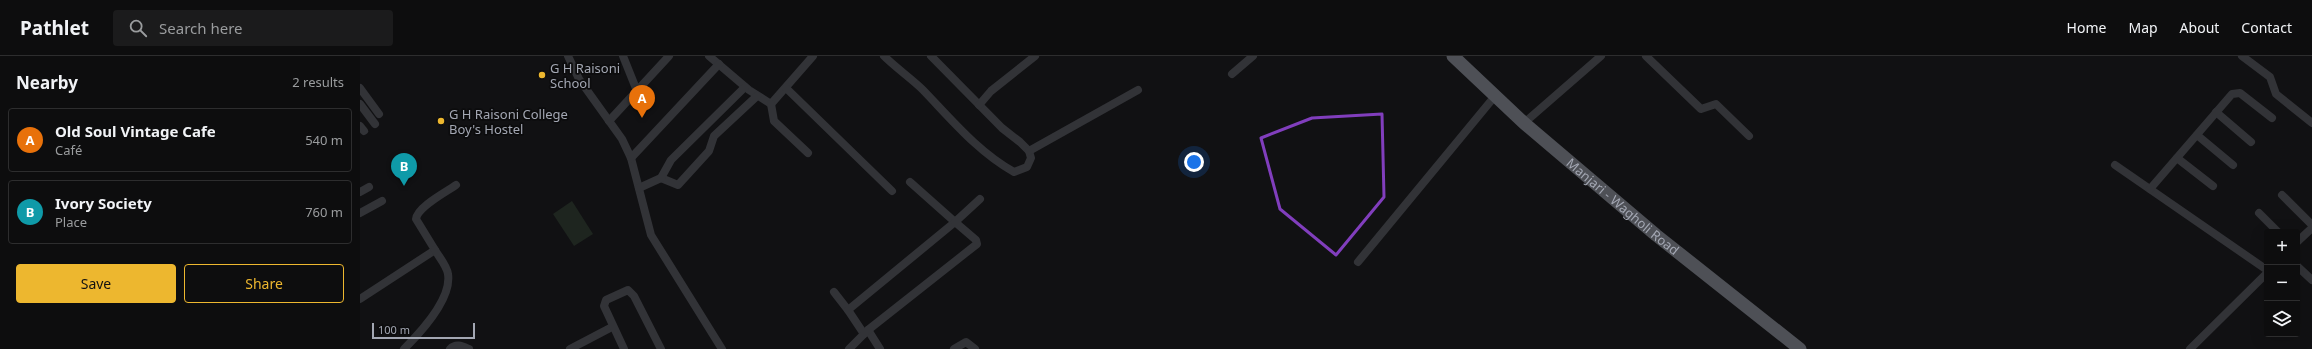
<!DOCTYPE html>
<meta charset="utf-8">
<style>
:root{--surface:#0d0d0e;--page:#1b1b1c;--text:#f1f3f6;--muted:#9a9c9e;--line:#2d2d2e;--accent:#edb72f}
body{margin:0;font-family:"Noto Sans",sans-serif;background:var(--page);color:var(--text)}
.controls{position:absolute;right:12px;bottom:12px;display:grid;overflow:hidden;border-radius:4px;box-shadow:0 4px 16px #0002}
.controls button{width:36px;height:36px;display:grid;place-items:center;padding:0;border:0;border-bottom:1px solid var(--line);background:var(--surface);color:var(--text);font:20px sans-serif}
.scale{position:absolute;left:12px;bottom:10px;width:103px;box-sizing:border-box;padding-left:4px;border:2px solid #a3a7b3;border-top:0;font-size:11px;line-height:14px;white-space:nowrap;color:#a3a7b3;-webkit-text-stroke:3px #0c0c0d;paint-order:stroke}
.you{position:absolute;left:834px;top:106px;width:14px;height:14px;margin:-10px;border:3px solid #fff;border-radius:50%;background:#1a73e8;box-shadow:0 0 0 6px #1a73e833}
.badge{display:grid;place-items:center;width:26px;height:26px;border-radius:50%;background:var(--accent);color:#fff;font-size:13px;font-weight:700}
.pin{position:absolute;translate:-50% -33px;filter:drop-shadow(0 1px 2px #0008)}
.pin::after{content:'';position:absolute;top:21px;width:14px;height:12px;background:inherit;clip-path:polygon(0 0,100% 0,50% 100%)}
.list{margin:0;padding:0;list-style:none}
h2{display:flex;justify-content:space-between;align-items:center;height:52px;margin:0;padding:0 16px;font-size:17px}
h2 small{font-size:13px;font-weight:400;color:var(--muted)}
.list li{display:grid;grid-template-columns:26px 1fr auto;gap:12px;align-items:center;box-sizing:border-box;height:64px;margin:0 8px 8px;padding:0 8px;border:1px solid var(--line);border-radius:4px}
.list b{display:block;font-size:15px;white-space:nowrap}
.list p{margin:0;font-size:13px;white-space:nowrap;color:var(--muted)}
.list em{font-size:13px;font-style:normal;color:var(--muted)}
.actions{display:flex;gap:8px;padding:12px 16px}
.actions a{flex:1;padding:9px 0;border:1px solid var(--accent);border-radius:4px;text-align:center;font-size:14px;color:var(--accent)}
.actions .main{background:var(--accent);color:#111}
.icon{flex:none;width:22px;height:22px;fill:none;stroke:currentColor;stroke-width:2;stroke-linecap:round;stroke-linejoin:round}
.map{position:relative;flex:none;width:1952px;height:293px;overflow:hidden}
header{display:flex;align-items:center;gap:24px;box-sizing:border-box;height:56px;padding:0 20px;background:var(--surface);border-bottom:1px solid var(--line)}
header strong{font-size:19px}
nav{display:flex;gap:22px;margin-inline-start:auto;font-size:14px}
.search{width:280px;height:36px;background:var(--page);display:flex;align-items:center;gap:10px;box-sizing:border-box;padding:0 14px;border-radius:4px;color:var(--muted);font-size:15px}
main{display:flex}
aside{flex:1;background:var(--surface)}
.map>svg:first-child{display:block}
.green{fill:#1e251f}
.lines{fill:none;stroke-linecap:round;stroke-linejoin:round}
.minor{stroke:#323337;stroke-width:8}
.primary{stroke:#4e5056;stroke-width:13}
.marked{fill:none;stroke:#813ebd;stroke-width:3;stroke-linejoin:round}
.poi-dot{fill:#edb72f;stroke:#0c0c0d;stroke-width:1.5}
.labels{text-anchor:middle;stroke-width:3.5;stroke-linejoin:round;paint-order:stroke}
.poi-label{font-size:13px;fill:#a3a7b3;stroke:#0c0c0d;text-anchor:start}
.street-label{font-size:13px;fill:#a3a7b3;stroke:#0c0c0d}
</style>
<header>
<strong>Pathlet</strong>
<div class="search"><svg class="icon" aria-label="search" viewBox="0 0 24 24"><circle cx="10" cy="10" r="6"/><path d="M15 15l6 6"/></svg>Search here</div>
<nav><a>Home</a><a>Map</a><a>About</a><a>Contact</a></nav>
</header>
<main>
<aside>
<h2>Nearby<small>2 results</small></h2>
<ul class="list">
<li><span class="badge" style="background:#e8710a">A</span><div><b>Old Soul Vintage Cafe</b><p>Café</p></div><em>540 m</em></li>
<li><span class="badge" style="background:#0f9aa8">B</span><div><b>Ivory Society</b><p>Place</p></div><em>760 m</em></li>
</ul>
<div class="actions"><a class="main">Save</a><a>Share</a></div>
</aside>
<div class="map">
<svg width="1952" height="293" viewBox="0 0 1952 293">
<rect width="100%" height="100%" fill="#111113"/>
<path class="green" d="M212,145L233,178L214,190L193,158Z"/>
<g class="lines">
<g class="minor">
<path d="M208,0L219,23L262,83L271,102L291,179L362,293"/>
<path d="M263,0L277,35"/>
<path d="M349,0L389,34L411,48L453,0"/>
<path d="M524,0C536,12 552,23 563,34C591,63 618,96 654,116L667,111L671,102L669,95L660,86L642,72L571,0"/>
<path d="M1286,0L1341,53L1356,48L1389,80"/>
<path d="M1882,0L1910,21L1916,38L1952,67"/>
<path d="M872,18L893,0"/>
<path d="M0,32L19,58"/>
<path d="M426,32L532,135"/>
<path d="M0,48L15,68"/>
<path d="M411,48L414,65L448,97"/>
<path d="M619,49L631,35L675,0"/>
<path d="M1856,56L1891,86"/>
<path d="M249,65L309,0"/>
<path d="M1164,67L1241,0"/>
<path d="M0,70L4,75"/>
<path d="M1837,79L1873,109"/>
<path d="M669,95L778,34"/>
<path d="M271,102L359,8"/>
<path d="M1817,102L1853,130"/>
<path d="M1755,109L1907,214"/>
<path d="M301,122L318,129L349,95L354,80L397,40"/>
<path d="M279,132L301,122L311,104L385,31"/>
<path d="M1790,133L1872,38L1880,37L1912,62"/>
<path d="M0,136L9,131"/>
<path d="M1922,139L1952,169"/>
<path d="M0,157L22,145"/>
<path d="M1899,157L1918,176"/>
<path d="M1937,186L1952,172"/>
<path d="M998,206L1135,40"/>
<path d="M1937,210L1952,224"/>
<path d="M474,236L488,254"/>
<path d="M0,243L75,194L56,163C57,151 86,136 96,129"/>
<path d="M508,274L520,293"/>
<path d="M504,278L488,254L595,166L550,126"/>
<path d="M44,293C61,276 92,243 88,218C87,210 79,201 75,194"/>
<path d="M90,293C96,287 102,290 109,293"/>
<path d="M210,293L252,271"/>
<path d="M264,293L244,250L246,244L268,234L274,240L301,293"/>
<path d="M489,293L508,274L617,188L616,184L595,166L620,143"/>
<path d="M594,293L606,286L615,293"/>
<path d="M1830,293L1907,217"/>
</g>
<path class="primary" id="s1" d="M1093,0L1164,67L1296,179L1440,293"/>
</g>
<path class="marked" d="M1022,58L1024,141L976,199L920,153L901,82L952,62Z"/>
<g class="poi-dot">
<circle cx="182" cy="19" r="4"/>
<circle cx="81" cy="65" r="4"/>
</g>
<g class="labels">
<g class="poi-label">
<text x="190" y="17">G H Raisoni<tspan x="190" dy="15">School</tspan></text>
<text x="89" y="63">G H Raisoni College<tspan x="89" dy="15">Boy's Hostel</tspan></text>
</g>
<g class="street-label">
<text dy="5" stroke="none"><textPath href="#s1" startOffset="227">Manjari - Wagholi Road</textPath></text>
</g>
</g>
</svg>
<div class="controls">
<button>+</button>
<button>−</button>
<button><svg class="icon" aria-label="layers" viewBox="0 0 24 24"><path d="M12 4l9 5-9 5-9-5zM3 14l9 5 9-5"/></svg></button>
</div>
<div class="scale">100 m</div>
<div class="you"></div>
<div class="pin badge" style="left:282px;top:62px;background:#e8710a">A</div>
<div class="pin badge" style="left:44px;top:130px;background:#0f9aa8">B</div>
</div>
</main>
